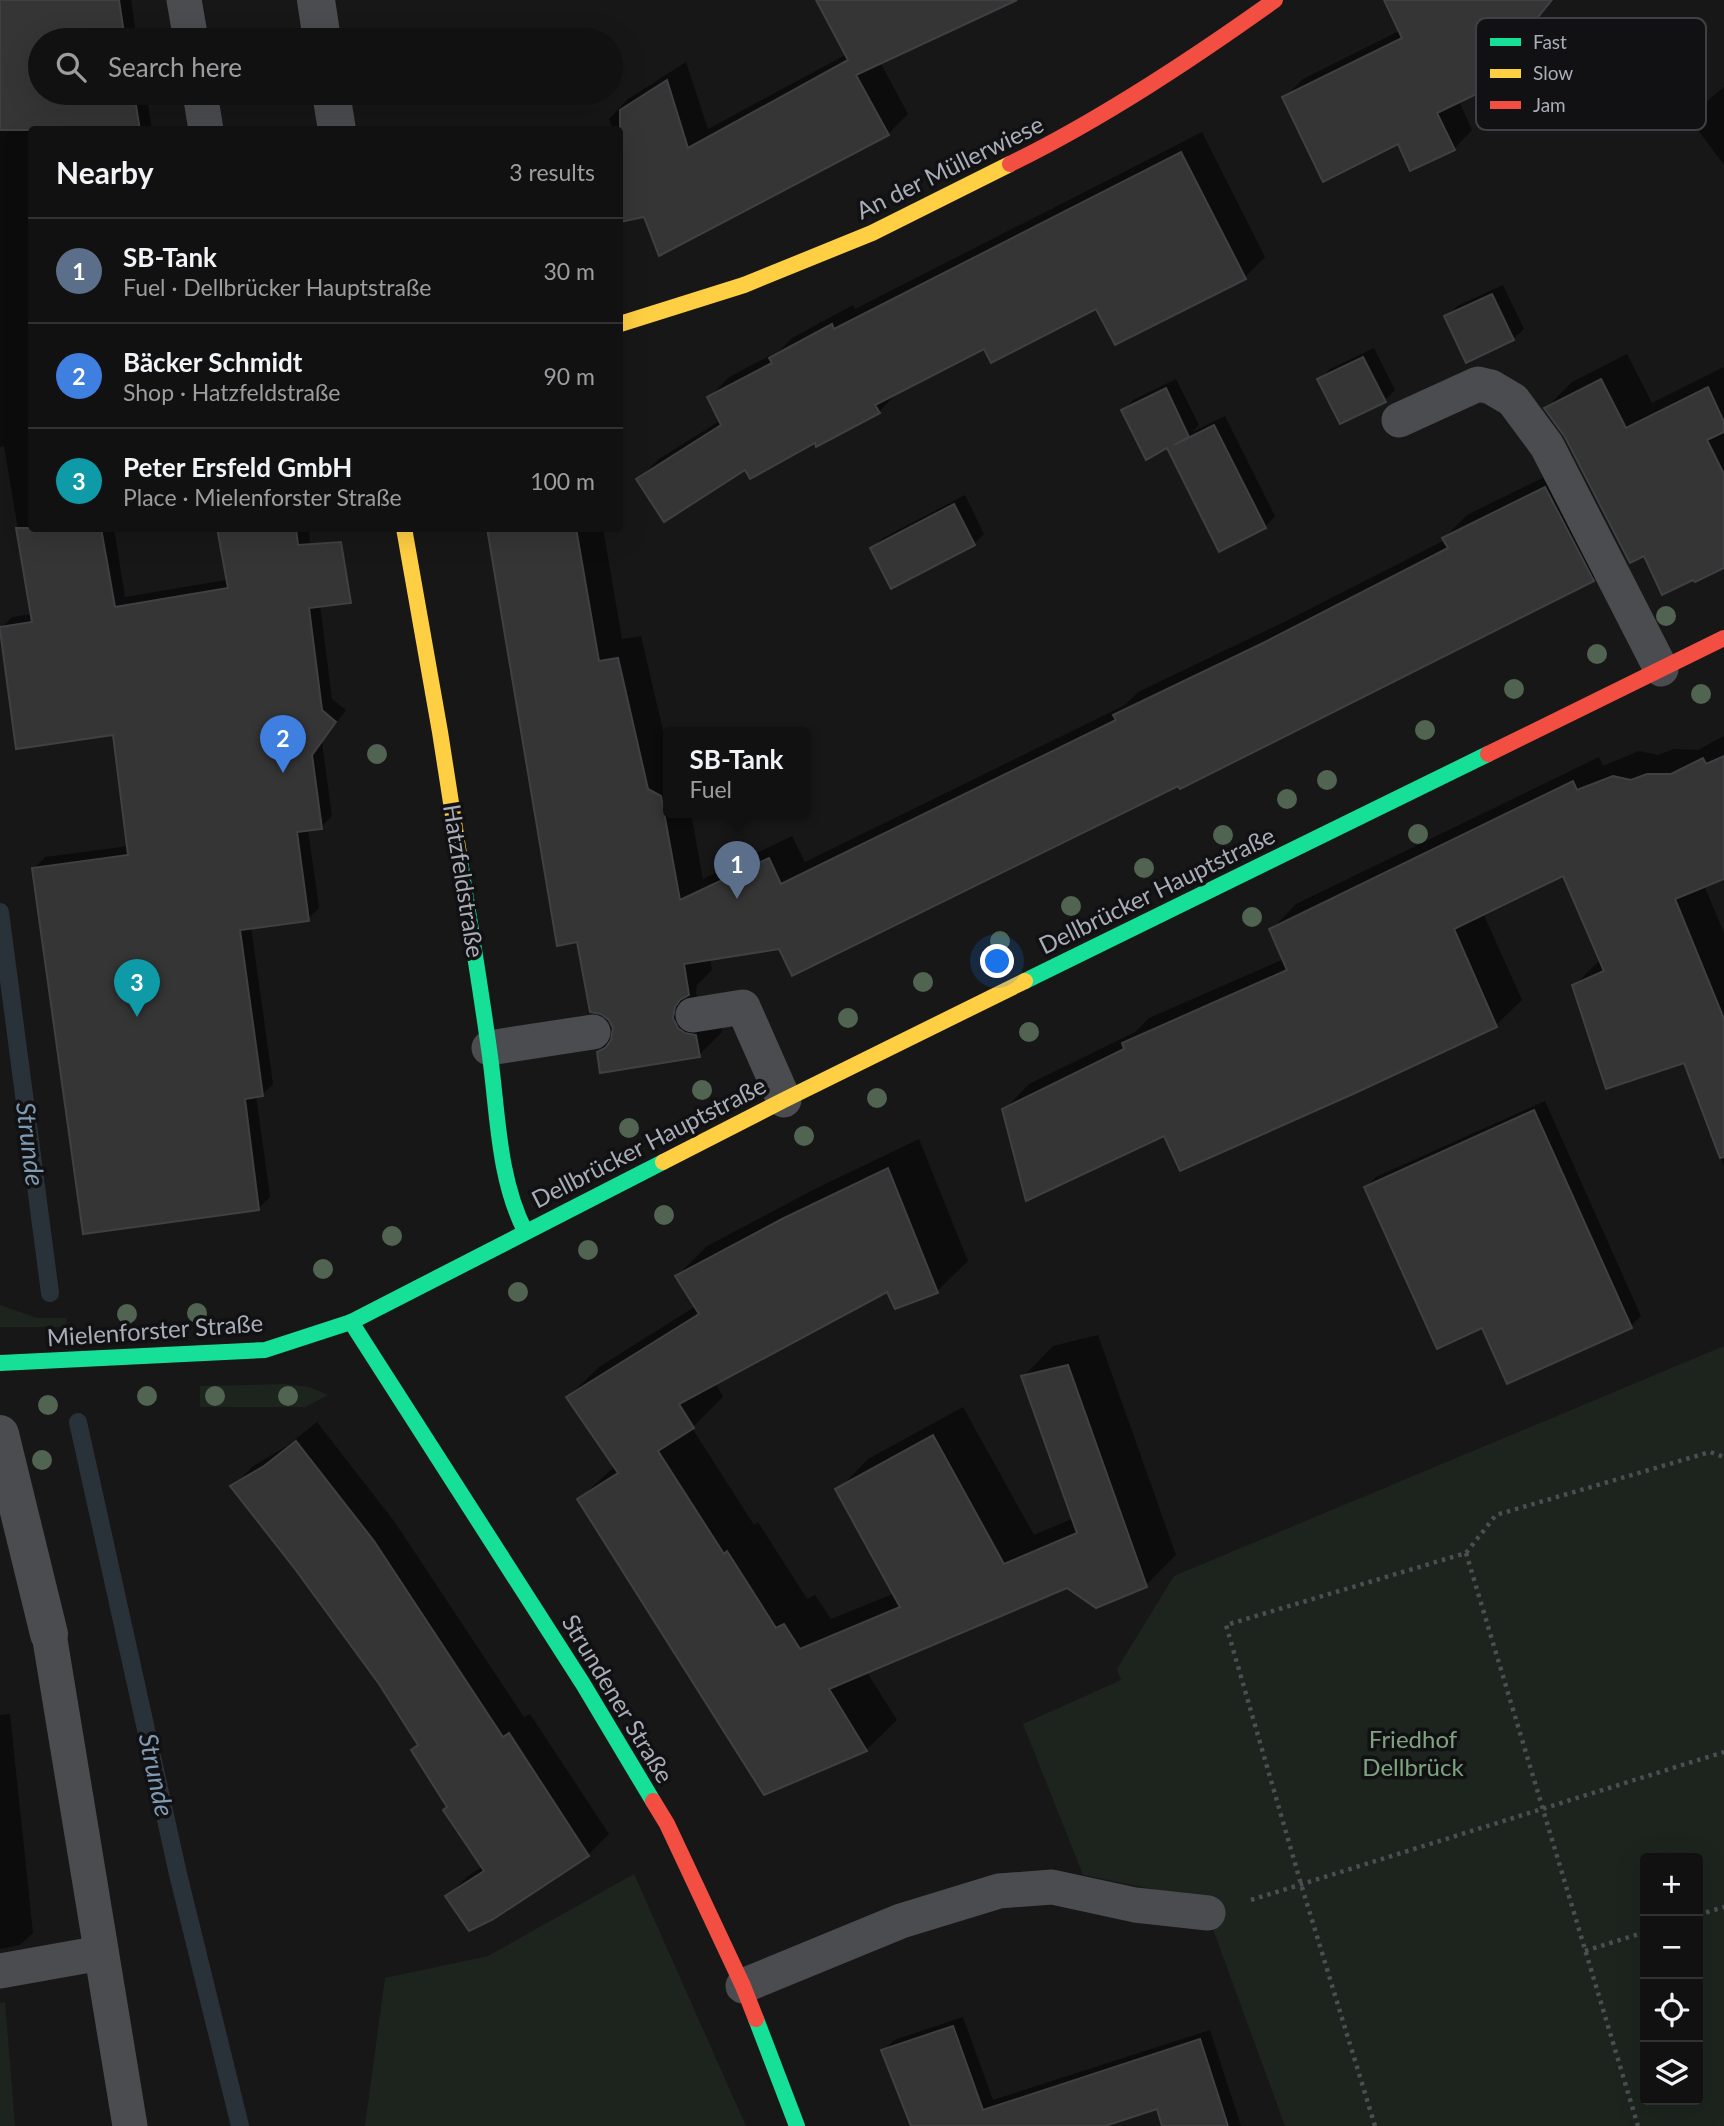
<!DOCTYPE html>
<meta charset="utf-8">
<style>
:root{--surface:#111;--page:#1e1f1f;--text:#f1f3f6;--muted:#9c9d9f;--line:#303131;--accent:#8c9099}
body{margin:0;font-family:Lato,sans-serif;background:var(--page);color:var(--text)}
.controls{position:absolute;right:21px;bottom:21px;display:grid;overflow:hidden;border-radius:7px;box-shadow:0 7px 28px #0002}
.controls button{width:63px;height:63px;display:grid;place-items:center;padding:0;border:0;border-bottom:2px solid var(--line);background:var(--surface);color:var(--text);font:35px sans-serif}
.you{position:absolute;left:998px;top:962px;width:24px;height:24px;margin:-18px;border:5px solid #fff;border-radius:50%;background:#1a73e8;box-shadow:0 0 0 10px #1a73e833}
.badge{display:grid;place-items:center;width:46px;height:46px;border-radius:50%;background:var(--accent);color:#fff;font-size:23px;font-weight:700}
.pin{position:absolute;translate:-50% -58px;filter:drop-shadow(0 2px 4px #0008)}
.pin::after{content:'';position:absolute;top:37px;width:24px;height:21px;background:inherit;clip-path:polygon(0 0,100% 0,50% 100%)}
.popup{position:absolute;left:663px;top:727px;width:147px;height:91px;box-sizing:border-box;display:grid;place-content:center;border-radius:7px;background:var(--surface);filter:drop-shadow(0 2px 5px #0005);font-size:23px;white-space:nowrap;color:var(--muted)}
.popup b{font-size:26px;color:var(--text)}
.popup::after{content:'';position:absolute;left:50%;top:100%;margin-left:-14px;border:14px solid transparent;border-top-color:var(--surface)}
.list{margin:0;padding:0;list-style:none}
h2{display:flex;justify-content:space-between;align-items:center;height:91px;margin:0;padding:0 28px;font-size:30px}
h2 small{font-size:23px;font-weight:400;color:var(--muted)}
.list li{display:grid;grid-template-columns:46px 1fr auto;gap:21px;align-items:center;box-sizing:border-box;height:105px;padding:0 28px;border-top:2px solid var(--line)}
.list b{display:block;font-size:26px;white-space:nowrap}
.list p{margin:0;font-size:23px;white-space:nowrap;color:var(--muted)}
.list em{font-size:23px;font-style:normal;color:var(--muted)}
.icon{flex:none;width:38px;height:38px;fill:none;stroke:currentColor;stroke-width:2;stroke-linecap:round;stroke-linejoin:round}
.map{position:relative;flex:none;width:1724px;height:2126px;overflow:hidden}
.search{position:absolute;background:var(--surface);box-shadow:0 7px 28px #0002;left:28px;top:28px;width:595px;height:77px;display:flex;align-items:center;gap:18px;box-sizing:border-box;padding:0 24px;border-radius:38px;color:var(--muted);font-size:26px}
.panel{position:absolute;background:var(--surface);box-shadow:0 7px 28px #0002;left:28px;top:126px;width:595px;height:406px;border-radius:7px}
.map>svg:first-child{display:block}
.green{fill:#1d241e;fill-rule:evenodd}
.shadow{fill:#0007}
.lines{fill:none;stroke-linecap:round;stroke-linejoin:round}
.stream{stroke:#2a3239;stroke-width:18}
.building{fill:#353536;stroke:#3f4043;stroke-width:2}
.path{stroke:#4d4e52;stroke-width:4.5;stroke-dasharray:3.5 5;stroke-linecap:butt}
.lane{stroke:#4b4c50;stroke-width:35}
.street{stroke:#4b4c50;stroke-width:38}
.fast{stroke:#16e098;stroke-width:16}
.slow{stroke:#ffcf43;stroke-width:16}
.jam{stroke:#f24e42;stroke-width:16}
.tree{fill:#506451}
.labels{text-anchor:middle;stroke-width:7;stroke-linejoin:round;paint-order:stroke}
.street-label{font-size:24px;fill:#a8adb8;stroke:#111113}
.park-label{font-size:24px;fill:#7fa381;stroke:#111113}
.water-label{font-size:26px;font-style:italic;fill:#7f9bb3;stroke:#111113}
.key{fill:#111113;stroke:#3e4045;stroke-width:2}
.key-label{font-size:19px;fill:#a8adb8}
</style>
<div class="map">
<svg width="1724" height="2126" viewBox="0 0 1724 2126">
<rect width="100%" height="100%" fill="#171717"/>
<g class="green">
<path d="M0,1305L37,1318H66L67,1327H0Z"/>
<path d="M1724,1346V2126H1285L1202,1899L1083,1875L1023,1724L1121,1680L1117,1669L1174,1576ZM1645,1858H1698V2100H1645Z"/>
<path d="M286,1384L309,1387L328,1395L305,1407H200V1386Z"/>
<path d="M634,1874L746,2126H365L385,1978L488,1956Z"/>
<path d="M5,2002L15,2126H0V2003Z"/>
</g>
<g class="shadow">
<path d="M0,0H131L137,40H40V93H146L152,130H32V528H114L125,597L315,565L332,699L346,710L322,742L332,816L321,827L308,829L319,908L308,919L251,927L273,1084L262,1095H256L270,1197L259,1208L34,869L45,857L129,846L114,733L1,628L12,617L32,614L4,446L0,447Z"/>
<path d="M830,0H1012L880,62L908,114L888,134L660,254L620,147V130H613L609,119L628,99L686,62L708,129L847,54Z"/>
<path d="M1389,0H1554L1530,29L1542,51L1523,70L1459,101L1472,130L1454,149L1399,141L1284,98L1303,79L1401,30Z"/>
<path d="M1724,87V165L1688,117Z"/>
<path d="M1202,132L1265,257L1245,277L1097,306L985,346L899,391L879,412L816,441L746,468L638,479L659,459L721,420L709,398L729,377L779,351L792,338L853,305L855,309Z"/>
<path d="M1503,285L1524,329L1513,339L1447,317L1457,306Z"/>
<path d="M1374,348L1395,390L1385,400L1319,379L1330,369Z"/>
<path d="M1627,354L1652,403L1724,367V565L1645,554L1546,408L1572,382Z"/>
<path d="M1176,379L1199,425L1192,432L1225,416L1275,516L1265,527L1168,446L1123,410L1133,400Z"/>
<path d="M1569,465L1616,557L1592,580L1179,784L780,947L710,958L712,970L697,985L696,993L701,1005L719,1012L722,1032L699,1055L598,1052L613,1037L614,1028L579,940L488,528H603L622,639L641,636L669,756V813H691L703,879L792,836L805,862L1125,705L1138,692L1286,621L1445,540L1444,538L1467,515Z"/>
<path d="M965,495L984,534L974,544L872,548L883,538Z"/>
<path d="M224,528H308L311,546L300,557Z"/>
<path d="M1724,736V877L1704,885L1724,933V1166L1685,1060L1574,986L1600,960L1563,873L1483,913L1522,1000L1496,1025L1352,1092L1165,1134L1004,1110L1029,1084L1135,1032L1149,1018L1284,959L1271,930L1296,904L1599,757L1603,766L1639,751L1658,755L1674,749L1698,750Z"/>
<path d="M1545,1101L1641,1316L1631,1326H1483L1366,1187L1376,1177Z"/>
<path d="M919,1139L968,1261L937,1291L896,1306L888,1290L715,1382L723,1397L692,1428L754,1525L758,1522L807,1599L815,1595L831,1619L895,1593L838,1490L868,1459L963,1407L1034,1535L1074,1518L1023,1377L1053,1346L1098,1335L1176,1555L1146,1585L1067,1586L866,1671L897,1720L866,1750L765,1793L579,1499L615,1466L568,1397L599,1367L696,1306L677,1276L707,1246L815,1189Z"/>
<path d="M317,1422L394,1521L524,1717L530,1714L609,1834L588,1855L448,1896L468,1876L483,1866L449,1806L420,1744L380,1683L296,1568L233,1487L253,1466L287,1446Z"/>
<path d="M10,1714L33,1933L20,1945L0,1949V1715Z"/>
<path d="M963,2017L993,2100L1210,2030L1241,2126H1164L1158,2107L1100,2126H912L883,2051L894,2040Z"/>
</g>
<g class="lines">
<g class="stream">
<path d="M0,912L50,1293"/>
<path d="M78,1422L178,1874L240,2126"/>
</g>
</g>
<g class="building">
<path d="M0,0H119L125,40H40V93H134L140,130H0Z"/>
<path d="M816,0H1017L856,75L889,135L659,256L644,217L620,222V110L667,80L688,148L848,60Z"/>
<path d="M1384,0H1552L1512,49L1524,71L1437,113L1455,150L1410,171L1398,144L1323,182L1282,97L1402,38Z"/>
<path d="M1181,152L1246,279L1115,345L1096,309L991,363L984,349L875,405L880,413L816,447L815,443L750,479L745,470L664,522L636,479L721,425L707,397L772,363L769,358L832,324L834,329Z"/>
<path d="M1492,294L1514,340L1466,363L1444,316Z"/>
<path d="M1363,357L1386,402L1340,424L1317,379Z"/>
<path d="M1601,379L1626,428L1708,387L1724,422V432L1707,440L1724,474V568L1695,582L1693,580L1662,595L1644,556L1630,563L1565,437L1544,408Z"/>
<path d="M1166,388L1189,437L1174,445L1214,425L1266,528L1219,552L1167,448L1146,460L1121,410Z"/>
<path d="M1545,487L1594,581L1180,789L1178,786L792,976L779,949L684,964L689,995L680,1000L675,1007L673,1018L678,1028L685,1033L696,1035L700,1057L600,1073L597,1052L605,1048L611,1040L613,1028L609,1020L601,1014L590,1012L577,942L557,946L487,528H576L599,661L618,658L648,789L661,796L680,900L769,858L781,884L1116,720L1113,715L1261,644L1448,548L1442,538Z"/>
<path d="M954,504L975,545L891,589L870,548Z"/>
<path d="M16,528H101L115,607L228,588L217,528H296L298,545L341,542L351,603L309,608L322,710L336,722L312,755L322,829L297,832L309,921L240,930L263,1096L245,1099L259,1210L83,1234L32,868L128,855L113,735L16,749L0,630V627L32,622Z"/>
<path d="M1724,756V879L1675,899L1724,1019V1157L1720,1158L1684,1063L1606,1089L1572,985L1604,971L1563,876L1454,929L1497,1027L1353,1094L1180,1171L1164,1136L1026,1201L1002,1109L1124,1049L1122,1043L1287,970L1269,929L1573,781L1577,790L1613,776L1631,780L1647,774H1671L1703,758L1706,764Z"/>
<path d="M1534,1110L1632,1328L1507,1384L1482,1328L1437,1349L1364,1187Z"/>
<path d="M888,1168L938,1293L895,1309L887,1292L679,1404L694,1428L658,1451L724,1554L727,1551L776,1628L784,1624L800,1649L900,1607L835,1489L933,1435L1004,1564L1077,1533L1021,1376L1068,1365L1147,1587L1096,1608L1067,1588L829,1689L867,1751L764,1795L577,1499L618,1473L566,1397L699,1314L675,1276L782,1219Z"/>
<path d="M296,1441L374,1541L503,1737L509,1733L589,1856L492,1920L469,1931L445,1896L484,1871L443,1810L447,1807L411,1750L418,1745L379,1684L295,1569L230,1486L264,1466Z"/>
<path d="M953,2026L983,2110L1200,2039L1228,2126H1162L1157,2109L1105,2126H911L881,2050Z"/>
</g>
<g class="lines">
<g class="path">
<path d="M1466,1553L1638,2126"/>
<path d="M1251,1900L1724,1752"/>
<path d="M1698,1915L1724,1907"/>
<path d="M1585,1951L1645,1932"/>
<path d="M1375,2126L1301,1884L1226,1625L1466,1553L1496,1515L1710,1452L1724,1457"/>
</g>
<g class="lane">
<path d="M184,0L191,40"/>
<path d="M200,93L206,130"/>
<path d="M1399,420L1478,384L1491,387L1513,400L1547,446L1661,669"/>
<path d="M693,1015L743,1007L784,1100"/>
<path d="M489,1048L593,1032"/>
<path d="M49,1634L130,2126"/>
<path d="M0,1971L101,1953"/>
<path d="M743,1986L901,1921L999,1891L1052,1887L1135,1905L1208,1913"/>
</g>
<g class="street">
<path d="M316,0L322,40"/>
<path d="M331,93L337,130"/>
<path d="M0,1434L49,1634"/>
</g>
<g class="fast">
<path d="M459,854C469,919 480,984 489,1049C498,1109 497,1176 525,1231"/>
<path d="M1025,981L1488,754"/>
<path d="M351,1322L583,1684L653,1801"/>
<path d="M0,1363L265,1350L351,1322L663,1162"/>
<path d="M756,2019L797,2126"/>
</g>
<g class="slow">
<path d="M620,324L744,285L872,233L1010,164"/>
<path d="M404,528L440,732L459,854"/>
<path d="M663,1162L784,1100L1025,981"/>
</g>
<g class="jam">
<path d="M1010,164C1102,119 1191,60 1275,0"/>
<path d="M1488,754L1724,638"/>
<path d="M653,1801L667,1824L743,1986L756,2019"/>
</g>
</g>
<g class="tree">
<circle cx="1666" cy="616" r="10"/>
<circle cx="1597" cy="654" r="10"/>
<circle cx="1514" cy="689" r="10"/>
<circle cx="1701" cy="694" r="10"/>
<circle cx="1425" cy="730" r="10"/>
<circle cx="377" cy="754" r="10"/>
<circle cx="1327" cy="780" r="10"/>
<circle cx="1287" cy="799" r="10"/>
<circle cx="1418" cy="834" r="10"/>
<circle cx="1223" cy="835" r="10"/>
<circle cx="1144" cy="868" r="10"/>
<circle cx="1071" cy="906" r="10"/>
<circle cx="1252" cy="917" r="10"/>
<circle cx="1000" cy="941" r="10"/>
<circle cx="923" cy="982" r="10"/>
<circle cx="848" cy="1018" r="10"/>
<circle cx="1029" cy="1032" r="10"/>
<circle cx="702" cy="1090" r="10"/>
<circle cx="877" cy="1098" r="10"/>
<circle cx="629" cy="1128" r="10"/>
<circle cx="804" cy="1136" r="10"/>
<circle cx="664" cy="1215" r="10"/>
<circle cx="392" cy="1236" r="10"/>
<circle cx="588" cy="1250" r="10"/>
<circle cx="323" cy="1269" r="10"/>
<circle cx="518" cy="1292" r="10"/>
<circle cx="197" cy="1313" r="10"/>
<circle cx="127" cy="1314" r="10"/>
<circle cx="147" cy="1396" r="10"/>
<circle cx="215" cy="1396" r="10"/>
<circle cx="288" cy="1396" r="10"/>
<circle cx="48" cy="1405" r="10"/>
<circle cx="42" cy="1460" r="10"/>
</g>
<g class="labels">
<g class="street-label">
<text transform="translate(950 168) rotate(-26)" y="8">An der Müllerwiese</text>
<text transform="translate(463 881) rotate(81)" y="8">Hatzfeldstraße</text>
<text transform="translate(1157 891) rotate(-26)" y="8">Dellbrücker Hauptstraße</text>
<text transform="translate(649 1143) rotate(-27)" y="8">Dellbrücker Hauptstraße</text>
<text transform="translate(155 1331) rotate(-4)" y="8">Mielenforster Straße</text>
<text transform="translate(617 1699) rotate(59)" y="8">Strundener Straße</text>
</g>
<g class="park-label">
<text x="1413" y="1748">Friedhof<tspan x="1413" dy="28">Dellbrück</tspan></text>
</g>
<g class="water-label">
<text transform="translate(30 1144) rotate(83)" y="9">Strunde</text>
<text transform="translate(156 1775) rotate(78)" y="9">Strunde</text>
</g>
</g>
<rect x="1476" y="18" width="230" height="112" rx="10" class="key"/>
<rect x="1490" y="38" width="31" height="8" fill="#16e098"/>
<rect x="1490" y="69" width="31" height="9" fill="#ffcf43"/>
<rect x="1490" y="101" width="31" height="8" fill="#f24e42"/>
<g class="key-label">
<text x="1533" y="49">Fast</text>
<text x="1533" y="80">Slow</text>
<text x="1533" y="112">Jam</text>
</g>
</svg>
<div class="controls">
<button>+</button>
<button>−</button>
<button><svg class="icon" aria-label="locate" viewBox="0 0 24 24"><circle cx="12" cy="12" r="6"/><path d="M12 2v4M12 18v4M2 12h4M18 12h4"/></svg></button>
<button><svg class="icon" aria-label="layers" viewBox="0 0 24 24"><path d="M12 4l9 5-9 5-9-5zM3 14l9 5 9-5"/></svg></button>
</div>
<div class="you"></div>
<div class="pin badge" style="left:737px;top:899px;background:#5c6f8a">1</div>
<div class="popup"><b>SB-Tank</b>Fuel</div>
<div class="pin badge" style="left:283px;top:773px;background:#3f7fe0">2</div>
<div class="pin badge" style="left:137px;top:1017px;background:#0f9aa8">3</div>
<div class="search"><svg class="icon" aria-label="search" viewBox="0 0 24 24"><circle cx="10" cy="10" r="6"/><path d="M15 15l6 6"/></svg>Search here</div>
<section class="panel">
<h2>Nearby<small>3 results</small></h2>
<ul class="list">
<li><span class="badge" style="background:#5c6f8a">1</span><div><b>SB-Tank</b><p>Fuel · Dellbrücker Hauptstraße</p></div><em>30 m</em></li>
<li><span class="badge" style="background:#3f7fe0">2</span><div><b>Bäcker Schmidt</b><p>Shop · Hatzfeldstraße</p></div><em>90 m</em></li>
<li><span class="badge" style="background:#0f9aa8">3</span><div><b>Peter Ersfeld GmbH</b><p>Place · Mielenforster Straße</p></div><em>100 m</em></li>
</ul>
</section>
</div>
